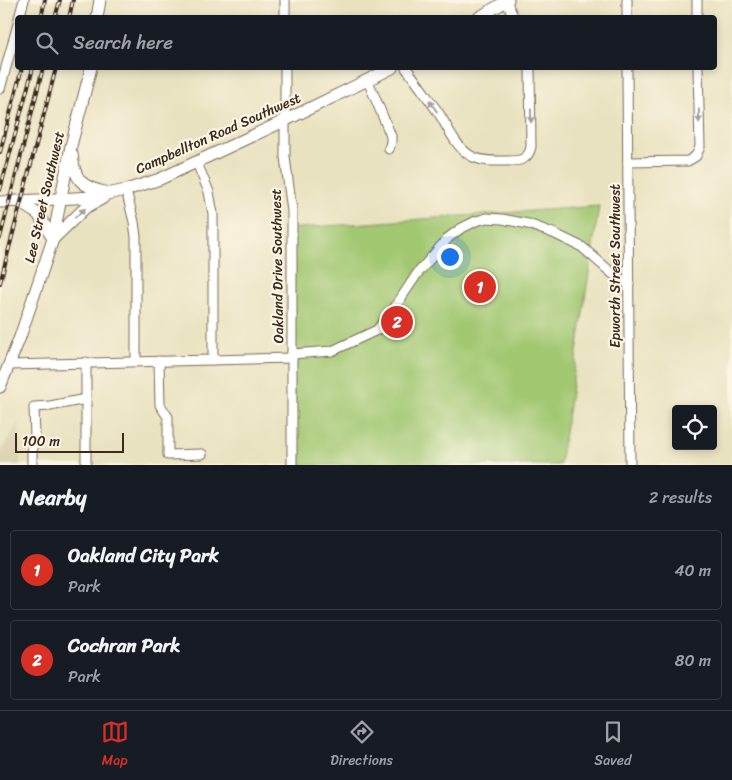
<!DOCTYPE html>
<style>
:root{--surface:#171b24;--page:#20242c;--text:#f1f3f6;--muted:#9ea1a6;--line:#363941;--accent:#d93025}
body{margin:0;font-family:Sriracha,sans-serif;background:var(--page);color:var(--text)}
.controls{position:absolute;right:15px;bottom:15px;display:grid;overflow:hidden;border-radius:5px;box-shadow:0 2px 8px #0003}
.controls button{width:45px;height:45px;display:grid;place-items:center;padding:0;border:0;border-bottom:1px solid var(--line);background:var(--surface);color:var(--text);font:25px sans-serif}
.scale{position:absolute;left:15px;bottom:12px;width:109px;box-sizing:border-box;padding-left:5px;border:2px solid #3b2a1e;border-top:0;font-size:14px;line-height:18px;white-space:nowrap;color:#3b2a1e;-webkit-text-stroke:4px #fcf5e5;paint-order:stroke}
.you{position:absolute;left:449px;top:256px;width:18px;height:18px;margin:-12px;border:4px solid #fff;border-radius:50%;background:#1a73e8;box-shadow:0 0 0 8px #1a73e833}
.badge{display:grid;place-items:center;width:32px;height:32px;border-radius:50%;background:var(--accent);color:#fff;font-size:16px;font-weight:700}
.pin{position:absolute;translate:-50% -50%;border:2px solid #fff;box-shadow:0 1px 5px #0006}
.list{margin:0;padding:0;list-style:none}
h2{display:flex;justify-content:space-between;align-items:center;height:65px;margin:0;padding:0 20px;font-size:21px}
h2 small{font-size:16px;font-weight:400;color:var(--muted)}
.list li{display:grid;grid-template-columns:32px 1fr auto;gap:15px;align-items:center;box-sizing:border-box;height:80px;margin:0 10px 10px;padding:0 10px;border:1px solid var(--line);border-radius:5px}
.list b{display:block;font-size:19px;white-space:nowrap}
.list p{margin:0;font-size:16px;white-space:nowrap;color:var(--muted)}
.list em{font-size:16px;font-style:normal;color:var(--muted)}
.icon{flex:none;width:28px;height:28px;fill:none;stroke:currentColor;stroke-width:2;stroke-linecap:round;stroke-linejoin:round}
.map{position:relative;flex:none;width:732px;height:465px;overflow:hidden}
.search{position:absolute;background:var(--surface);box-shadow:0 2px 8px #0003;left:15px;right:15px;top:15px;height:55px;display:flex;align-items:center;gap:12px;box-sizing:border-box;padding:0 18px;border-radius:5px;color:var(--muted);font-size:19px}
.sheet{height:245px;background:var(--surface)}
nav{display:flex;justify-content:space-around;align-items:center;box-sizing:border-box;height:70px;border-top:1px solid var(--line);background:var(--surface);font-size:14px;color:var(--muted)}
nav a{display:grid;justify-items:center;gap:2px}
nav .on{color:var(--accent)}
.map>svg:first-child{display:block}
.built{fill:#ded3b4}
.green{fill:#a1c771;stroke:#6e7848}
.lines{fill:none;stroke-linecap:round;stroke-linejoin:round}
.minor-casing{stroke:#786a57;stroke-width:11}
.major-casing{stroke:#786a57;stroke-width:13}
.minor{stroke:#fff;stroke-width:9}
.major{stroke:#fff;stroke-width:11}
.rail-casing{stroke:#3b2a1e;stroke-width:4}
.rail{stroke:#fcf5e5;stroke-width:2;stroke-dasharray:5.5;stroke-linecap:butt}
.oneway{fill:#a79f9a}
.labels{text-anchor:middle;stroke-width:4.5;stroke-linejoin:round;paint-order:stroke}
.street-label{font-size:14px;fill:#3b2a1e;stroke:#fcf5e5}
</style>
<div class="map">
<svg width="732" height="465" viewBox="0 0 732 465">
<rect width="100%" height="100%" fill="#fcf5e5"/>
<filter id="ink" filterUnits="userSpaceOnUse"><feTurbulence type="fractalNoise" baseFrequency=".02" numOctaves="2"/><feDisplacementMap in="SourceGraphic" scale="10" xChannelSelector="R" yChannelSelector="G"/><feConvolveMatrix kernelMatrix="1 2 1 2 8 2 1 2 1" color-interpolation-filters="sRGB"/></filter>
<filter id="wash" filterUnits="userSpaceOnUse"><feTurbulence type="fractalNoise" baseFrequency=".0096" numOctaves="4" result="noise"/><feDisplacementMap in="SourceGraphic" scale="20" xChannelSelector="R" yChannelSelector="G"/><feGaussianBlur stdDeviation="1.12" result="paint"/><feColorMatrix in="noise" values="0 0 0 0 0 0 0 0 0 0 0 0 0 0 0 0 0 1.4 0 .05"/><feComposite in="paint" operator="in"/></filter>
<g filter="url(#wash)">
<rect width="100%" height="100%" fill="#e9e2c0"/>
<path class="built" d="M19,421L20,465H0V453Z"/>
<path class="green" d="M599,206L560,465H294L293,363L286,229Z"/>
</g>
<g filter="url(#ink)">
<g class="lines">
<defs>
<g id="minor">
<path d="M627,0V18"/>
<path d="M697,0V18"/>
<path d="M506,1L514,18"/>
<path d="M19,18L24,0"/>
<path d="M285,18V0"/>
<path d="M285,68V157L292,211V465"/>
<path d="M406,68C417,82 427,97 438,112C448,127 456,149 473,157C484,162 496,161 508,161C520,161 528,160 531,147L530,68"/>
<path d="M627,68L630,465"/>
<path d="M368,81L391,136V142L389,149"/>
<path d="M0,89L18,24"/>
<path d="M628,162L688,161L696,156L700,147L698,68"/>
<path d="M197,163L209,192L213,214V360"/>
<path d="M126,190L134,222L136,237V361"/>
<path d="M292,354L332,351L377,330L393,310L417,274L448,238L460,229L476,221L487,218L502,219L528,224L553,233L582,247L613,274L629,284"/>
<path d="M159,361L160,405L168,417V455L202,454"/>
<path d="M86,362V465"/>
<path d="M9,365L292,358"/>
<path d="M32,465V452L35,438L34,407L50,406L86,399"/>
</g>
<g id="major">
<path d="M97,18L100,0"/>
<path d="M478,18L508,0"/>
<path d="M72,154C74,179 81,187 105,192"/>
<path d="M0,202L93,197L126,190L160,179L284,121L392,68"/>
<path d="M19,202L38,214L53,239"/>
<path d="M53,239L85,208L103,198"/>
<path d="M0,387L20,337L53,239L71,146L91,68"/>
</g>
</defs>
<use href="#minor" class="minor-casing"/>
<use href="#major" class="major-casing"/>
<use href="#minor" class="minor"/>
<use href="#major" class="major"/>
<defs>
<g id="rail">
<path d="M41,18L45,0"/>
<path d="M55,18L60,0"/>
<path d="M69,18L73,0"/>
<path d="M0,152L22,68"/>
<path d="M0,190L33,68"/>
<path d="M0,238L43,68"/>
<path d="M0,283L56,68"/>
</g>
</defs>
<use href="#rail" class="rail-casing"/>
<use href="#rail" class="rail"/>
</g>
<defs><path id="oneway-solid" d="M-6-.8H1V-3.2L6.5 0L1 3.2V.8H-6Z" transform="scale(1.25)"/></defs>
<g class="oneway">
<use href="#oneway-solid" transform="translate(433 106) rotate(-125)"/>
<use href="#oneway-solid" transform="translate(531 116) rotate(89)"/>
<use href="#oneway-solid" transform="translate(699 116) rotate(89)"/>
<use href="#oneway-solid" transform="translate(80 213) rotate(-41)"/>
</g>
</g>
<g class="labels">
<g class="street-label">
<text transform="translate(218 133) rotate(-24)" y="5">Campbellton Road Southwest</text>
<text transform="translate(44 197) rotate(-77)" y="5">Lee Street Southwest</text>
<text transform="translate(277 266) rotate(-91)" y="5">Oakland Drive Southwest</text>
<text transform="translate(615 266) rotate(-90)" y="5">Epworth Street Southwest</text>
</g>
</g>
</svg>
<div class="controls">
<button><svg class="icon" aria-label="locate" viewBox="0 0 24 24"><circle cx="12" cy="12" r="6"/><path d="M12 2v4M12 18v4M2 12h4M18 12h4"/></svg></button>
</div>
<div class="scale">100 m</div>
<div class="you"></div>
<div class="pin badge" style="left:480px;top:287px">1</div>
<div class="pin badge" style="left:397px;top:322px">2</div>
<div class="search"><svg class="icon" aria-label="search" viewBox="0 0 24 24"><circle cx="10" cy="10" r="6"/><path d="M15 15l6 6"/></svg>Search here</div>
</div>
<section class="sheet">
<h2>Nearby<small>2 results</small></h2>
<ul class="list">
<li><span class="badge">1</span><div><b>Oakland City Park</b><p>Park</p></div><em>40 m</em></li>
<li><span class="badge">2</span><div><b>Cochran Park</b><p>Park</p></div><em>80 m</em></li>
</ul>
</section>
<nav>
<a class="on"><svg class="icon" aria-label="map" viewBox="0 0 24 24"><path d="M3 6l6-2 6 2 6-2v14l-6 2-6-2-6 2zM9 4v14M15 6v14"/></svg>Map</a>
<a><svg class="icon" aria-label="directions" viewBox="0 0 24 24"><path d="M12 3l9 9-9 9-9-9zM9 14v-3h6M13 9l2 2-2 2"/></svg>Directions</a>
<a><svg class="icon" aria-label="saved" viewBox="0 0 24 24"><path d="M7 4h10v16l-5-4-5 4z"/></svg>Saved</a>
</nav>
